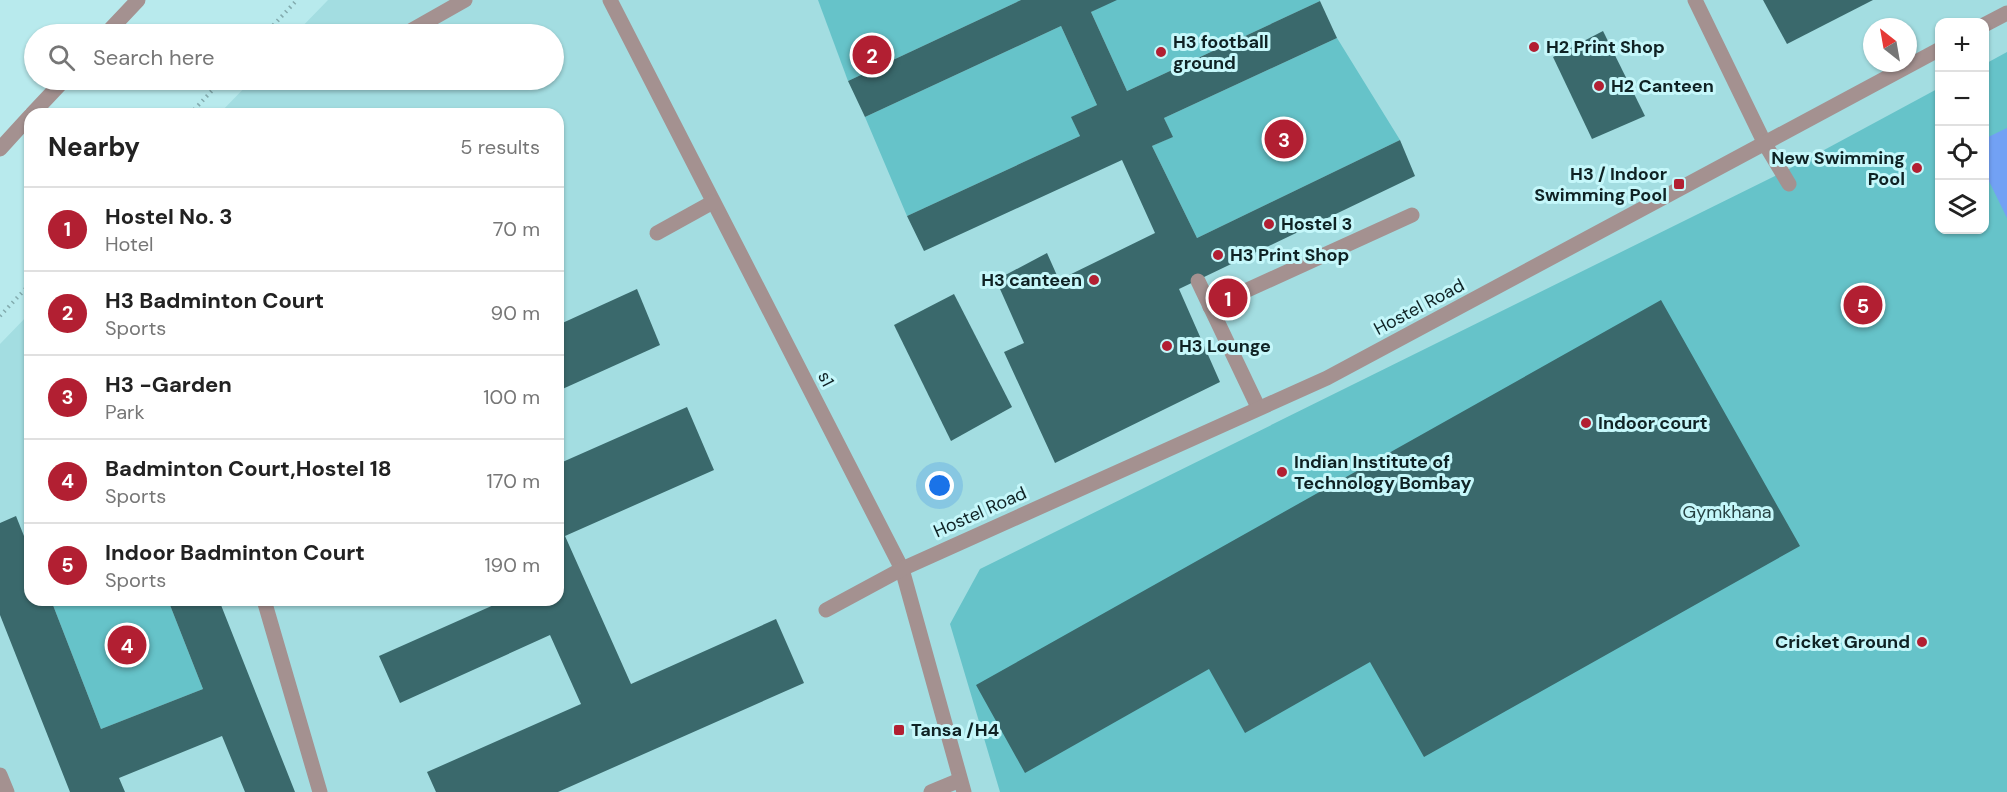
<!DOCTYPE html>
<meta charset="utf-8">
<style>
:root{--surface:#fff;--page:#f6f6f6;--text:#222;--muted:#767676;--line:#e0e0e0;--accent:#b21f32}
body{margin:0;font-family:"DM Sans",sans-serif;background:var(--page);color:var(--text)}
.controls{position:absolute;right:18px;top:18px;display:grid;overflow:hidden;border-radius:12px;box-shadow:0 2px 4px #0004}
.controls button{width:54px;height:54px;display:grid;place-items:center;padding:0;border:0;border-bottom:2px solid var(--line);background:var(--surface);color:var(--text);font:30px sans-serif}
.compass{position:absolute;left:1863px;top:18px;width:54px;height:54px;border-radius:50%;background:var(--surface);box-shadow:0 2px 4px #0004;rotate:329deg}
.you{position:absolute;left:940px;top:486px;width:21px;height:21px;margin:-15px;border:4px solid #fff;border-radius:50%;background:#1a73e8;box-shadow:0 0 0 9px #1a73e833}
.badge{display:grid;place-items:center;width:39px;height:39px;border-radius:50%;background:var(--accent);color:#fff;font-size:20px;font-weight:700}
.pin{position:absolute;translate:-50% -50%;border:3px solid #fff;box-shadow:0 2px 6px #0006}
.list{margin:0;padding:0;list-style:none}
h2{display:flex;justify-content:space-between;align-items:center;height:78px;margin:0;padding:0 24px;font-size:26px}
h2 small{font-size:20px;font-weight:400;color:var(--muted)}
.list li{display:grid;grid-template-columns:39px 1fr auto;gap:18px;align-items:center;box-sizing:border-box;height:84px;padding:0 24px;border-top:2px solid var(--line)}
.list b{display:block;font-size:22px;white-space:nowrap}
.list p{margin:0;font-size:20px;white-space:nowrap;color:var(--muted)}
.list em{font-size:20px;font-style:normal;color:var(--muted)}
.icon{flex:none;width:33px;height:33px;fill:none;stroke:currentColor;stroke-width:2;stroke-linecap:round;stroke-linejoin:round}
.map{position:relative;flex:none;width:2007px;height:792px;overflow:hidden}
.search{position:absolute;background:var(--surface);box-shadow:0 2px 4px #0004;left:24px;top:24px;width:540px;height:66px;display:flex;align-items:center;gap:15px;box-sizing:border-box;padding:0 21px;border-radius:33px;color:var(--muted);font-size:22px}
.panel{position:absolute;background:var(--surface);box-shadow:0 2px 4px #0004;left:24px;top:108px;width:540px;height:498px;border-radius:18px}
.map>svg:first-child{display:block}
.built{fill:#a3dde1;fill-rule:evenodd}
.green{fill:#66c3c9}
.water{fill:#72a1f4}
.building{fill:#3a696c}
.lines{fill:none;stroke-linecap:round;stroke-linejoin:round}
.path{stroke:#82aaad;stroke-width:4;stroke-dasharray:1.5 4.5;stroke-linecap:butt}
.service{stroke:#a49190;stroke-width:15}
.poi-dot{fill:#b21f32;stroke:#c5f7fa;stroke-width:2}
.labels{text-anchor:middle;stroke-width:6;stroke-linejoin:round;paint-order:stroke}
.poi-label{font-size:18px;font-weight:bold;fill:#0f2224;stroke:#c5f7fa;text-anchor:start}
.street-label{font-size:18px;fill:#0f2224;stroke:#c5f7fa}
.park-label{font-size:18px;fill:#264142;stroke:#c5f7fa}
</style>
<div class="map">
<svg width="2007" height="792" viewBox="0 0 2007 792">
<rect width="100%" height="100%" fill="#b8eaed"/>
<path class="built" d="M328,0H2007V792H0V344L30,313V600H558V114H219L252,80H554V34H295ZM1940,22H1984V230H1940ZM1872,27H1908V63H1872Z"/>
<g class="green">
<path d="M818,0H1021L848,81Z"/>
<path d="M1113,0H1320V1L1127,91L1091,12Z"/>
<path d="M1061,26L1097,105L1072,117L1080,136L907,216L865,117Z"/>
<path d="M1337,38L1400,140L1197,238L1152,146L1172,137L1164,118Z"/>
<path d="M2007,52V792H1000L950,624L980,569L1787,170L1939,88L1940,230H1984L1985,64Z"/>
<path d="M51,600H168L203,689L101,729Z"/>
</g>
<path class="water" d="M2007,128V218L1985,173L1984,139Z"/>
<g class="building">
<path d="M1021,0H1117L1091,12L1127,91L1320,1L1337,38L1164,118L1173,137L1152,146L1197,238L1400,140L1415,176L1179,289L1220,382L1055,463L1004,352L1024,343L996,280L1047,253L1059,280L1155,233L1122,160L924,251L907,216L1080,136L1071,117L1097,105L1061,26L865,117L848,81Z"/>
<path d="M1763,0H1873L1787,44Z"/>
<path d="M1603,31L1645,116L1592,139L1553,57Z"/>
<path d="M637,289L660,345L558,391V325Z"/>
<path d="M954,294L1012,407L951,441L894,325Z"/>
<path d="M1661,300L1800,546L1424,757L1370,662L1245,733L1209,669L1025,773L976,685Z"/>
<path d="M687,407L714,470L565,536L631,684L776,619L804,683L558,792H436L427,772L581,704L550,635L400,703L379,656L505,600H558V464Z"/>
<path d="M16,516L30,551V600H51L101,729L203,689L168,600H219L295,792H245L222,736L119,778L125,792H70L0,615V523Z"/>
</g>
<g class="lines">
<g class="path">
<path d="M265,34L297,0"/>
<path d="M190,114L222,80"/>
<path d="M0,316L30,284"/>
</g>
<g class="service">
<path d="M610,0L902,569L964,792"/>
<path d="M1695,0L1765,144L1789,184"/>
<path d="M1984,25L2007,13"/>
<path d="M106,34L138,0"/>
<path d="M405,34L465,0"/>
<path d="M32,114L64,80"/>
<path d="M0,149L30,116"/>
<path d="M657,233L713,202"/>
<path d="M1198,281L1258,407"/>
<path d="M1210,307L1412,215"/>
<path d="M264,600L320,792"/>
<path d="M826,610L902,569L1327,378L1940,49"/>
<path d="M0,775L7,792"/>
<path d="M931,792L960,780"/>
</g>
</g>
<g class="poi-dot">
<circle cx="1534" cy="47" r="6"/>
<circle cx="1161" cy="52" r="6"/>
<circle cx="1599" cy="86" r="6"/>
<circle cx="1917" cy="168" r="6"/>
<rect x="1673" y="178" width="12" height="12" rx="3"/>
<circle cx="1269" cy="224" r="6"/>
<circle cx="1218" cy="255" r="6"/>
<circle cx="1094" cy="280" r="6"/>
<circle cx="1167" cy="346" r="6"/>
<circle cx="1586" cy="423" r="6"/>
<circle cx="1282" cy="472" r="6"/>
<circle cx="1922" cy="642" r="6"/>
<rect x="893" y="724" width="12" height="12" rx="3"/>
</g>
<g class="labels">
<g class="poi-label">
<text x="1173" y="48">H3 football<tspan x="1173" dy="21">ground</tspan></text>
<text x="1546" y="53">H2 Print Shop</text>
<text x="1611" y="92">H2 Canteen</text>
<text x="1905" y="164" text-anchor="end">New Swimming<tspan x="1905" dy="21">Pool</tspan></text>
<text x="1667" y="180" text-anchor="end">H3 / Indoor<tspan x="1667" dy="21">Swimming Pool</tspan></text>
<text x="1281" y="230">Hostel 3</text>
<text x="1230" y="261">H3 Print Shop</text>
<text x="1082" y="286" text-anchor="end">H3 canteen</text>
<text x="1179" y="352">H3 Lounge</text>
<text x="1598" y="429">Indoor court</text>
<text x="1294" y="468">Indian Institute of<tspan x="1294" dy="21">Technology Bombay</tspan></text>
<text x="1910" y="648" text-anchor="end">Cricket Ground</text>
<text x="911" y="736">Tansa /H4</text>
</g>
<g class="street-label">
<text transform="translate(1419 307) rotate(-28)" y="6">Hostel Road</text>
<text transform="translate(826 379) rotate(63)" y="6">s1</text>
<text transform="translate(980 512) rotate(-24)" y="6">Hostel Road</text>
</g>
<g class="park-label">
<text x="1727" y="518">Gymkhana</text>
</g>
</g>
</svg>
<div class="controls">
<button>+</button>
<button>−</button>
<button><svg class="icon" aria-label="locate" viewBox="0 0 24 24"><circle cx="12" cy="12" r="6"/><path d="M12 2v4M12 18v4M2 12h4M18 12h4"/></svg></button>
<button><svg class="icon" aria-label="layers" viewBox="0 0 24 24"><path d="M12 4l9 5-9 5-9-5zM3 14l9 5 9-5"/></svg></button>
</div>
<svg class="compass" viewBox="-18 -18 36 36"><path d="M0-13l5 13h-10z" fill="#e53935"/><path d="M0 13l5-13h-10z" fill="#767676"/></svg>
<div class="you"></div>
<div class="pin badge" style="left:1228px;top:298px">1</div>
<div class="pin badge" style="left:872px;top:55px">2</div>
<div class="pin badge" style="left:1284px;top:139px">3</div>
<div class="pin badge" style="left:127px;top:645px">4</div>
<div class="pin badge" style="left:1863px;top:305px">5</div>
<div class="search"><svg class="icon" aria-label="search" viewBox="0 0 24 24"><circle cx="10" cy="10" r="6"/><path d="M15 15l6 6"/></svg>Search here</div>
<section class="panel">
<h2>Nearby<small>5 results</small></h2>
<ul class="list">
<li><span class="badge">1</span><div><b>Hostel No. 3</b><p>Hotel</p></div><em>70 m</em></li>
<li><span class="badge">2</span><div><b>H3 Badminton Court</b><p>Sports</p></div><em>90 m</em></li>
<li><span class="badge">3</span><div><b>H3 -Garden</b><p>Park</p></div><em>100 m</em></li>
<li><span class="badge">4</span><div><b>Badminton Court,Hostel 18</b><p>Sports</p></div><em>170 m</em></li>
<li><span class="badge">5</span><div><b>Indoor Badminton Court</b><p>Sports</p></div><em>190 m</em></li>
</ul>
</section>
</div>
